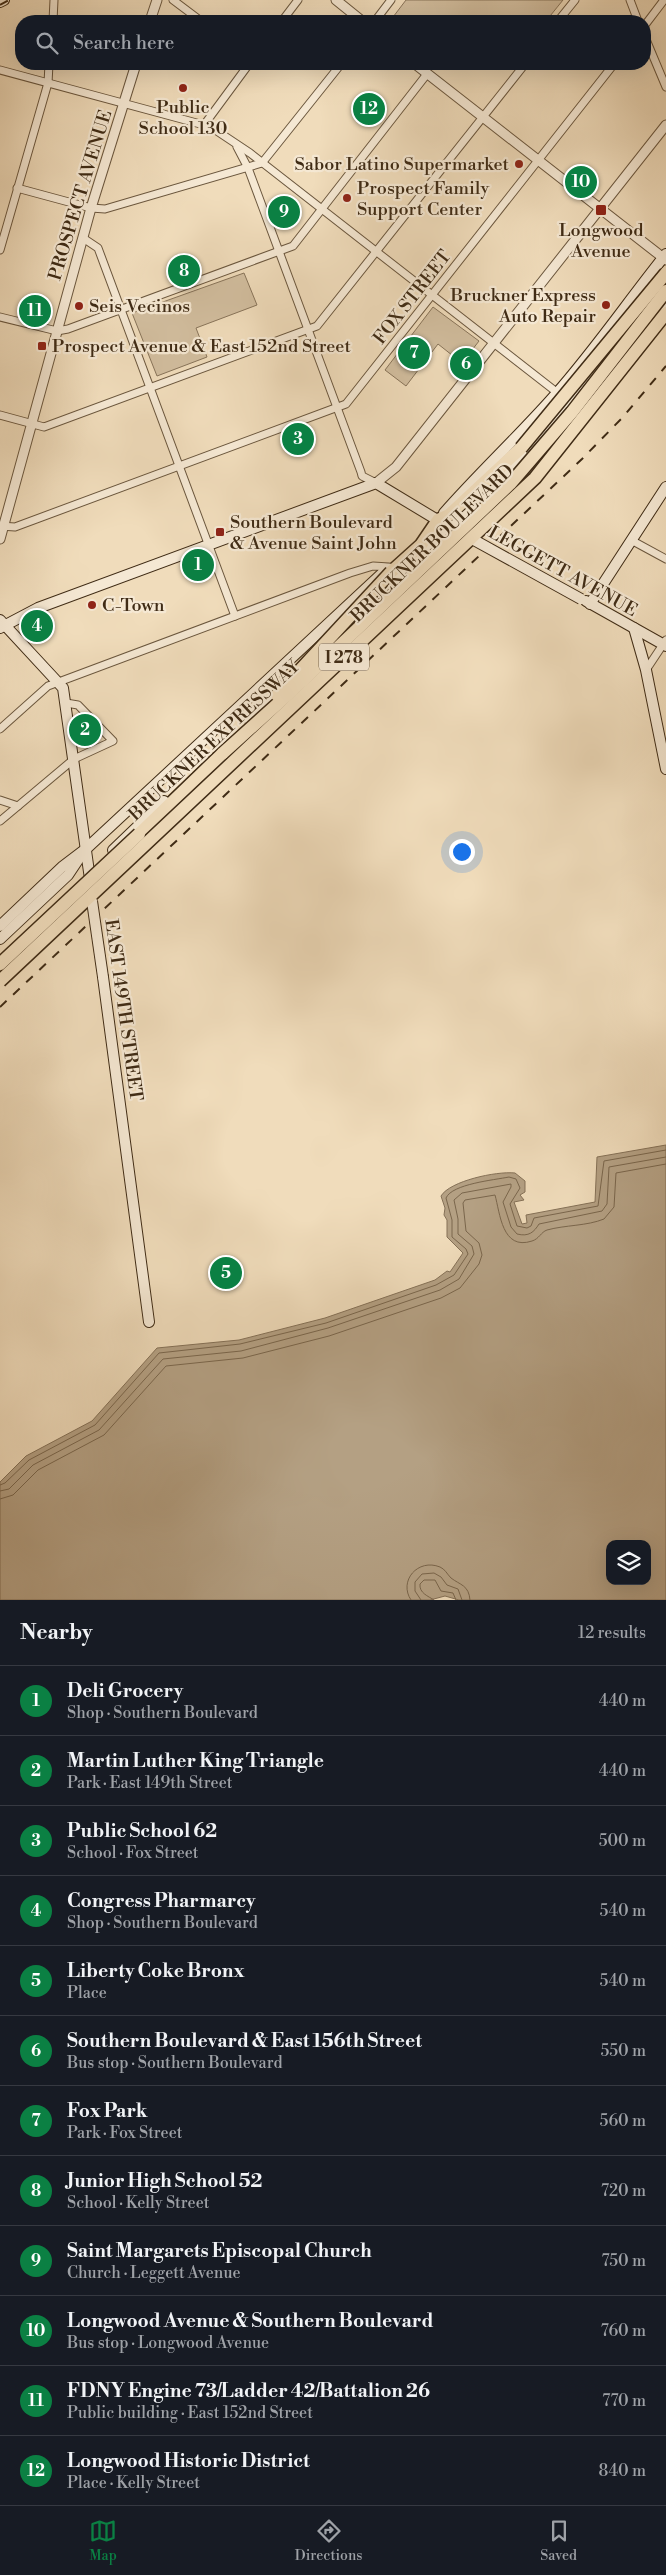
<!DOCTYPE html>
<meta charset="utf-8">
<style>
:root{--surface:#171b24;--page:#242831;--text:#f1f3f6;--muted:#9ea1a6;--line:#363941;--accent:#0b8043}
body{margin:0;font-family:"Libre Bodoni",serif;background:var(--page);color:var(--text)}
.controls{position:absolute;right:15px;bottom:15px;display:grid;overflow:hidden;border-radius:10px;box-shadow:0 5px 20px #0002}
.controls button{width:45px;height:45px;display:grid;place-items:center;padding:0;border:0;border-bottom:1px solid var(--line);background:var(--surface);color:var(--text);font:25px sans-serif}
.you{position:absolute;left:461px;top:851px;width:18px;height:18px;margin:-12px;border:4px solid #fff;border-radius:50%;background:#1a73e8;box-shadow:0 0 0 8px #1a73e833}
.badge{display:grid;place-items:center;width:32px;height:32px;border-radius:50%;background:var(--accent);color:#fff;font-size:16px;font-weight:700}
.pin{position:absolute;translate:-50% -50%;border:2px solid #fff;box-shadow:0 1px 5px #0006}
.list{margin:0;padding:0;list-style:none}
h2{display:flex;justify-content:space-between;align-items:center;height:65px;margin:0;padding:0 20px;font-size:21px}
h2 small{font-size:16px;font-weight:400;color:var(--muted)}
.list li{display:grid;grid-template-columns:32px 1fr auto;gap:15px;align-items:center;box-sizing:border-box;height:70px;padding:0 20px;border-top:1px solid var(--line)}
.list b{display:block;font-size:19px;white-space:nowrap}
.list p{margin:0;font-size:16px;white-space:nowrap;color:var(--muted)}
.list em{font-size:16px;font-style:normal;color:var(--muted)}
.icon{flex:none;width:28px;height:28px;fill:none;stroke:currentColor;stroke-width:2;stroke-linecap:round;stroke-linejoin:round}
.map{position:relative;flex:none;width:666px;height:1600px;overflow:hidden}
.search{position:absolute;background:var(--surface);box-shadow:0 5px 20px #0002;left:15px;right:15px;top:15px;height:55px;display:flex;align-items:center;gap:12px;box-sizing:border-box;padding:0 18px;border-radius:20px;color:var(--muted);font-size:19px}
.sheet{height:905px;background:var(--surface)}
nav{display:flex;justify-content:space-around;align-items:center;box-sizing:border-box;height:70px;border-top:1px solid var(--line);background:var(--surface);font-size:14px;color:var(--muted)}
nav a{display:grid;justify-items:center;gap:2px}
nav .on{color:var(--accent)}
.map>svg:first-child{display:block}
.green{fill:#d2be9f;stroke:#88745a}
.water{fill:#b4a083;stroke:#857157;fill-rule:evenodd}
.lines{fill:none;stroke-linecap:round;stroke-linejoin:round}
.shore{stroke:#7a664c;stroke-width:1}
.minor-casing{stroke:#6b573e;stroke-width:9}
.tertiary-casing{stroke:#6b573e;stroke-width:11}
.secondary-casing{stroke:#3f2b15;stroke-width:12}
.motorway-casing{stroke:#3f2b15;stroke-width:15}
.minor{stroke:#f5e8d3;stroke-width:7}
.tertiary{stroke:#f5e8d3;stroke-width:9}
.secondary{stroke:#f5e8d3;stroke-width:10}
.motorway{stroke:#f0dcbb;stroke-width:12}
.rail{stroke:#3f2b15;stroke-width:2;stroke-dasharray:9 9;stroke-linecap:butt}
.secondary-bridge-casing{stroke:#3f2b15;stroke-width:12;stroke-linecap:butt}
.motorway-bridge-casing{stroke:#3f2b15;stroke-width:15;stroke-linecap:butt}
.secondary-bridge{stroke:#f5e8d3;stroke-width:10}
.motorway-bridge{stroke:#f0dcbb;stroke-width:12}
.poi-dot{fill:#8f2418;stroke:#f5e8d3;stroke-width:2}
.labels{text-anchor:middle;stroke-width:4.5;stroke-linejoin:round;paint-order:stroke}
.shield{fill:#f5e8d3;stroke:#76644e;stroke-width:1}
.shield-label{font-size:16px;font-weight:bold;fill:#3f2b15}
.poi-label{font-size:18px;fill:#3f2b15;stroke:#f5e8d3;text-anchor:start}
.street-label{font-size:18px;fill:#3f2b15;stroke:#f5e8d3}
</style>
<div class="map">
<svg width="666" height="1600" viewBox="0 0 666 1600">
<rect width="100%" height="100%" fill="#f0dcbb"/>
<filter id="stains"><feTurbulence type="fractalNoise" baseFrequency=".004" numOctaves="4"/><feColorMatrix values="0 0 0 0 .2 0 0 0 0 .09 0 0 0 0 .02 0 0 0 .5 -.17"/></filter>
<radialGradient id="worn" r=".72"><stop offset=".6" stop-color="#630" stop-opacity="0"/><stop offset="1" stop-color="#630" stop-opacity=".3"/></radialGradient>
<g class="green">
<path d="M406,0H563L546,21H390Z"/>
<path d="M244,273L257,305L196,328L207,357L157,376L132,313Z"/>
<path d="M433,307L479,341L462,363L438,344L406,386L385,370Z"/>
</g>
<path class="water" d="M666,1145V1600H459L445,1596L430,1600H0V1482L26,1456L92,1421L157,1348L239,1340L325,1318L435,1280L447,1271L450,1272L463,1253L447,1237V1220L444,1215L445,1208L441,1196C450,1181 496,1171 515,1173L525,1181V1192L520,1195L524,1200L514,1202L522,1224L527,1223L526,1215L595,1202L597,1157ZM610,1544H647V1581H610Z"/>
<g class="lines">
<g class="shore">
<path d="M0,1485L5,1483L29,1460L95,1425L159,1353L240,1344L326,1323L436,1285L454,1275L468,1254L466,1249L452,1237V1220L446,1198C452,1184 494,1180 509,1177L516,1179L520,1188L510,1204L517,1226L527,1228L531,1226L534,1218L598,1206L604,1161L666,1150"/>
<path d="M0,1491L9,1489L33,1465L99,1430L163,1359L241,1351L328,1328L440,1290L459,1279L474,1254L472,1246L458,1234V1219L454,1200L462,1193L511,1184V1187L503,1202L511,1227L517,1234C529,1237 534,1232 539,1224L602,1211L607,1204L609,1167L666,1157"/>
<path d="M0,1499L13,1495L38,1470L104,1435L166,1366L243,1358L329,1336L441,1298L460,1288L479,1264L482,1255L479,1243L466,1231L463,1203L465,1200L495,1195C500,1213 502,1251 532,1241C539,1239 541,1232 547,1230C565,1225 587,1226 604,1219L614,1207L616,1173L666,1164"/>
<path d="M411,1600C398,1581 418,1558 440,1567C445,1569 447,1574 451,1578C460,1585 469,1585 470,1600"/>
<path d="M421,1600L415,1591V1582L422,1574L434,1573L441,1577L447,1585L458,1589L462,1600"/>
<path d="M434,1600C428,1596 419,1593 420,1584L424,1580H435L441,1591L453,1593L456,1600"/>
</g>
<defs>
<g id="minor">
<path d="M173,0L201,21"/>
<path d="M630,0L638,21"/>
<path d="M53,21L54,0"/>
<path d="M282,21L298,0"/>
<path d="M375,21L391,0"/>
<path d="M558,21L575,0"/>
<path d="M645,25L664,0"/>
<path d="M645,37L666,87"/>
<path d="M0,70L204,125L217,131L250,153L559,394"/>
<path d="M204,125L249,64"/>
<path d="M237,147L248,168L361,472L362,476L376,483"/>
<path d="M17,188L91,208L105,209L262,163L341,64"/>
<path d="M83,238L98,248L235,616"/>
<path d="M0,250L48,83L49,64"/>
<path d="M0,317L57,331L68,329L293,246L427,74"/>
<path d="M0,415L44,427L317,326L525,64"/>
<path d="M0,526L15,527L346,404L614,64"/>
<path d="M631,540L666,559"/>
<path d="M646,670L666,640"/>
<path d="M0,729L48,686L350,573L373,566L389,567"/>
<path d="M0,800L18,806"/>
<path d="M0,821L74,759L113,741L78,705L66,703"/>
</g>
<g id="tertiary">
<path d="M336,0L362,21"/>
<path d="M150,21L157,0"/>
<path d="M415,64L666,260"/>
<path d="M376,483L396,467L666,125"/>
<path d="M0,539L91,208L136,64"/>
</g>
<g id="secondary">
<path d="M0,2L4,0"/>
<path d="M637,340L666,302"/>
<path d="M444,513C480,472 520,435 556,394C595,350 629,300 666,254"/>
<path d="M482,519L527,476L562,435"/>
<path d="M586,601L666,646"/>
<path d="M590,604L666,487"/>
<path d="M0,620L63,688L91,886"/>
<path d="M0,628L38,608L376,483L444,524"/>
<path d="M634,628L646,670L666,769"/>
<path d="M332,644L451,528L487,498L529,452L624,333"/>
<path d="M250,721L283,690"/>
<path d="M207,777L253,735"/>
<path d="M113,850L164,801"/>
<path d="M0,926L62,867L87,848L387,569"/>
<path d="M0,939L68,875L80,857"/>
<path d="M103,977L149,1322"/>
</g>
<g id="motorway">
<path d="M391,572L421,545L438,520L449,515L521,448"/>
<path d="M139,834L223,753"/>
</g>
</defs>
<use href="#minor" class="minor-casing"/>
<use href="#tertiary" class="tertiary-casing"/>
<use href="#secondary" class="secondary-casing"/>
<use href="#motorway" class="motorway-casing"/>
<use href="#minor" class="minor"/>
<use href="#tertiary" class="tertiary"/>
<use href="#secondary" class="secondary"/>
<use href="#motorway" class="motorway"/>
<g class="rail">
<path d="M0,5L9,0"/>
<path d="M0,1007L582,459L623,417L666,366"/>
</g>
<defs>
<g id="secondary-bridge">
<path d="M474,540L581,599"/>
<path d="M92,901L103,977"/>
</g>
<g id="motorway-bridge">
<path d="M521,448L666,273"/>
<path d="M277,695L391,572"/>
<path d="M223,753L293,690L510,484L572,412L666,291"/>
<path d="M0,964L139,834"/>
<path d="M0,981L535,478L666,313"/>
</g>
</defs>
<use href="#secondary-bridge" class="secondary-bridge-casing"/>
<use href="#motorway-bridge" class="motorway-bridge-casing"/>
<use href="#secondary-bridge" class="secondary-bridge"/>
<use href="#motorway-bridge" class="motorway-bridge"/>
</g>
<g class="poi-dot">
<circle cx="183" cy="88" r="5"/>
<circle cx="519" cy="164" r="5"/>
<circle cx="347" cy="198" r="5"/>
<rect x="595" y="204" width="12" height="12" rx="2.5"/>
<circle cx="606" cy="305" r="5"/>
<circle cx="79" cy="306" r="5"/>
<rect x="37" y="341" width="10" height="10" rx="2.5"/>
<rect x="215" y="527" width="10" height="10" rx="2.5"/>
<circle cx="92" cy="605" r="5"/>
</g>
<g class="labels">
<rect class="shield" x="319" y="643.5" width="50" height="27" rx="4"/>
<g class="shield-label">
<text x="344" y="663">I 278</text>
</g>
<g class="poi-label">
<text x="183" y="113" text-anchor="middle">Public<tspan x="183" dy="21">School 130</tspan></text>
<text x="509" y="170" text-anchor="end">Sabor Latino Supermarket</text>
<text x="357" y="194">Prospect Family<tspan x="357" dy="21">Support Center</tspan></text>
<text x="601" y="236" text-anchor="middle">Longwood<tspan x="601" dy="21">Avenue</tspan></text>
<text x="596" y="301" text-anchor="end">Bruckner Express<tspan x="596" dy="21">Auto Repair</tspan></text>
<text x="89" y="312">Seis Vecinos</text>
<text x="52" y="352">Prospect Avenue &amp; East 152nd Street</text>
<text x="230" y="528">Southern Boulevard<tspan x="230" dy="21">&amp; Avenue Saint John</tspan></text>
<text x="102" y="611">C-Town</text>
</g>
<g class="street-label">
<text transform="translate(80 195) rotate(-73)" y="6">PROSPECT AVENUE</text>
<text transform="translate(412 297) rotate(-52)" y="6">FOX STREET</text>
<text transform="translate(432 543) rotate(-44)" y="6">BRUCKNER BOULEVARD</text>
<text transform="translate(563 571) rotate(29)" y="6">LEGGETT AVENUE</text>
<text transform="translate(214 740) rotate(-43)" y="6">BRUCKNER EXPRESSWAY</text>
<text transform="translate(124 1010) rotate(82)" y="6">EAST 149TH STREET</text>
</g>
</g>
<rect width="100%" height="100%" filter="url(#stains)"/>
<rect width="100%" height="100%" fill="url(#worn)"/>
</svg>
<div class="controls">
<button><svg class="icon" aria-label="layers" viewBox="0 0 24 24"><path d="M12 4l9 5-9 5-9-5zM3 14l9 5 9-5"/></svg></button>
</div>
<div class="you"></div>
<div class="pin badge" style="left:198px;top:565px">1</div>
<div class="pin badge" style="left:85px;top:730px">2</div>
<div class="pin badge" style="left:298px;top:439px">3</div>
<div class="pin badge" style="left:37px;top:626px">4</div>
<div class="pin badge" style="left:226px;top:1273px">5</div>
<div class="pin badge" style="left:466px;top:364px">6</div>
<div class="pin badge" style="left:414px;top:353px">7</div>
<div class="pin badge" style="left:184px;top:271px">8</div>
<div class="pin badge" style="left:284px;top:212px">9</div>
<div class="pin badge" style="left:581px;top:182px">10</div>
<div class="pin badge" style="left:35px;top:311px">11</div>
<div class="pin badge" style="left:369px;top:109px">12</div>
<div class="search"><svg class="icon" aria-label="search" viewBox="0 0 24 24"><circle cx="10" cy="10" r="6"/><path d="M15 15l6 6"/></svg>Search here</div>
</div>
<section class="sheet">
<h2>Nearby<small>12 results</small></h2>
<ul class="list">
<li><span class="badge">1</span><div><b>Deli Grocery</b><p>Shop · Southern Boulevard</p></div><em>440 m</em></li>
<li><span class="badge">2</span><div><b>Martin Luther King Triangle</b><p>Park · East 149th Street</p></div><em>440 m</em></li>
<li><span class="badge">3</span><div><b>Public School 62</b><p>School · Fox Street</p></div><em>500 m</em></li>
<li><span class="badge">4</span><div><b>Congress Pharmarcy</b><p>Shop · Southern Boulevard</p></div><em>540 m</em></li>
<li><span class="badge">5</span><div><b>Liberty Coke Bronx</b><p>Place</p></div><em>540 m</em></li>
<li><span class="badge">6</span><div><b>Southern Boulevard &amp; East 156th Street</b><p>Bus stop · Southern Boulevard</p></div><em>550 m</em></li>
<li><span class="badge">7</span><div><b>Fox Park</b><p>Park · Fox Street</p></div><em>560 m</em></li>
<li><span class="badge">8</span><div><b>Junior High School 52</b><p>School · Kelly Street</p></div><em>720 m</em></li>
<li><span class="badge">9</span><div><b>Saint Margarets Episcopal Church</b><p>Church · Leggett Avenue</p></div><em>750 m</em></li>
<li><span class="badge">10</span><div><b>Longwood Avenue &amp; Southern Boulevard</b><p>Bus stop · Longwood Avenue</p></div><em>760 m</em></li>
<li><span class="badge">11</span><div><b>FDNY Engine 73/Ladder 42/Battalion 26</b><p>Public building · East 152nd Street</p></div><em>770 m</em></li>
<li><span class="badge">12</span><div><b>Longwood Historic District</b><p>Place · Kelly Street</p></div><em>840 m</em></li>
</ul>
</section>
<nav>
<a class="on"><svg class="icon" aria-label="map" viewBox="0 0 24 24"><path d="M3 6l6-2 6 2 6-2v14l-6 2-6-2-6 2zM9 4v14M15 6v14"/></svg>Map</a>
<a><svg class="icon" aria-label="directions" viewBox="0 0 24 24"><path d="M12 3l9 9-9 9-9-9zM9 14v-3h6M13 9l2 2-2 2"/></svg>Directions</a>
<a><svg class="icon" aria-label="saved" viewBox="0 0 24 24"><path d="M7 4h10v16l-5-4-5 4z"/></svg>Saved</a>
</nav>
